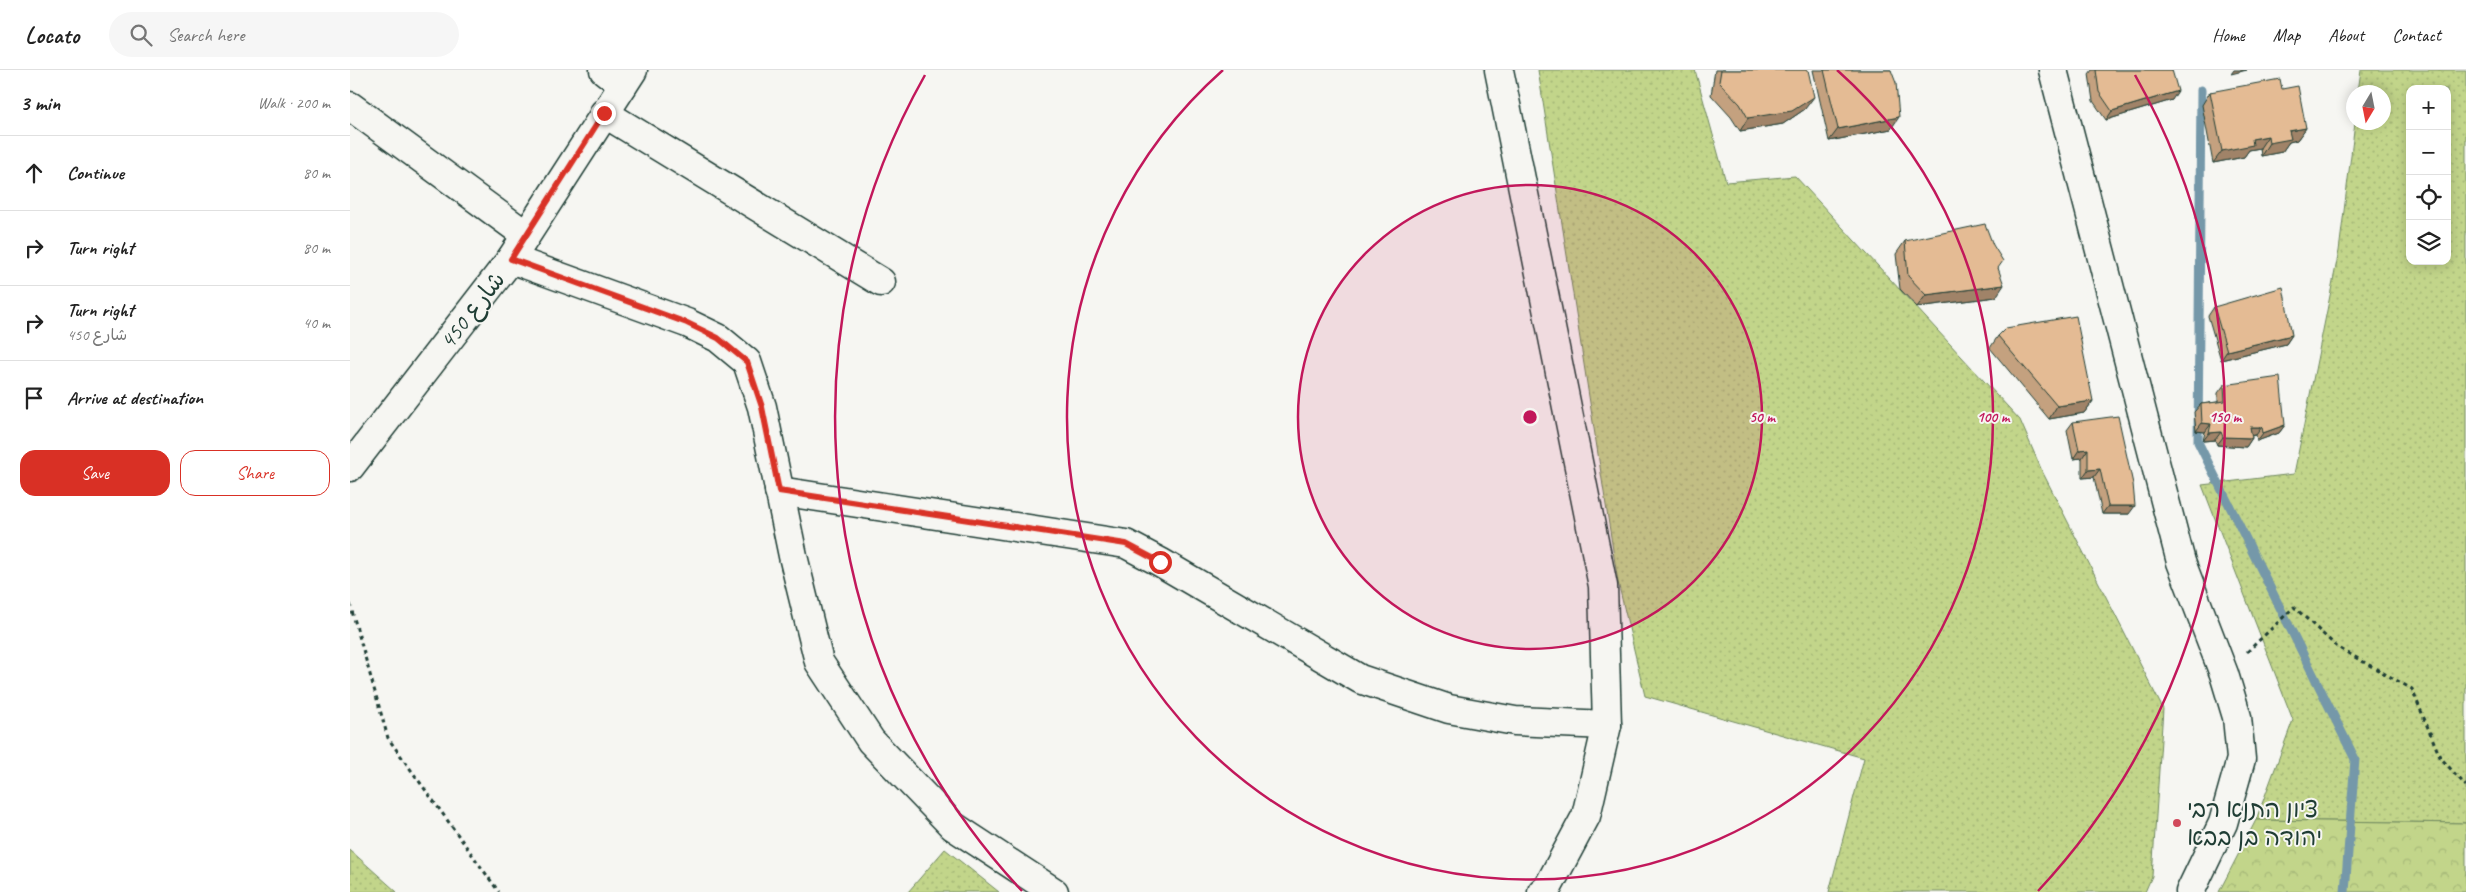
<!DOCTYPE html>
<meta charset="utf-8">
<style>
:root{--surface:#fff;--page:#f6f6f6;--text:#222;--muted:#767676;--line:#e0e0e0;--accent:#d93025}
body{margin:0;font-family:Caveat,"Playpen Sans Arabic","Playpen Sans Hebrew",sans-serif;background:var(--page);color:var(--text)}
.controls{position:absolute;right:15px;top:15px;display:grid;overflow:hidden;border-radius:10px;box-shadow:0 2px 12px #0003}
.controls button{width:45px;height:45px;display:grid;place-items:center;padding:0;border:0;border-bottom:1px solid var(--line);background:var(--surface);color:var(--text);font:25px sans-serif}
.compass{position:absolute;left:1996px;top:15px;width:45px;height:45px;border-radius:50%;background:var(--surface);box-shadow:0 2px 12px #0003;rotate:190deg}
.stop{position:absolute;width:15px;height:15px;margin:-11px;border:4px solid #d93025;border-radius:50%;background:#fff}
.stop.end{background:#d93025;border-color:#fff;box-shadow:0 1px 5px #0008}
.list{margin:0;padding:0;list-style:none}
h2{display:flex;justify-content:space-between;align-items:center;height:65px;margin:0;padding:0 20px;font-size:21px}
h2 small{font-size:16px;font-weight:400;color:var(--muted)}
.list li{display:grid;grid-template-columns:32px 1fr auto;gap:15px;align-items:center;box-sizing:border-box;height:75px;padding:0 20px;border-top:1px solid var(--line)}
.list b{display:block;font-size:19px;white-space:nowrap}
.list p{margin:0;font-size:16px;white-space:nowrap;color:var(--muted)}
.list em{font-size:16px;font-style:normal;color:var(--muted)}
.actions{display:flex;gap:10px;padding:15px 20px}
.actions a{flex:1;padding:11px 0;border:1px solid var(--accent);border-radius:15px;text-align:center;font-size:18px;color:var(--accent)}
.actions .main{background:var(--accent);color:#fff}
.icon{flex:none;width:28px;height:28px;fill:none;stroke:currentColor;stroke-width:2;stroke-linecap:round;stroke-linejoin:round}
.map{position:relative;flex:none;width:2116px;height:822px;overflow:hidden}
header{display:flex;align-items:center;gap:30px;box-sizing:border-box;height:70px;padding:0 25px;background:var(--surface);border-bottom:1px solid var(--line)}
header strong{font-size:24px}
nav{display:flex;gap:28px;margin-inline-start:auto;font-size:18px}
.search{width:350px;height:45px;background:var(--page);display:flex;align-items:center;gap:12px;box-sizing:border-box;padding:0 18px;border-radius:28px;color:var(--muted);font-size:19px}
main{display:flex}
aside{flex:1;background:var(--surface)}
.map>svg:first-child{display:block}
.grass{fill:url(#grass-dots);stroke:#70895f;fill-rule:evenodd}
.forest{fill:url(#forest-crowns);stroke:#70895f}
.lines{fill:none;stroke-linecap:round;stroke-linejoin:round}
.stream{stroke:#7598a9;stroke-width:9}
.street-casing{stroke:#1f3d34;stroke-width:31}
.secondary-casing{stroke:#1f3d34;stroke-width:31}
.path{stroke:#1f3d34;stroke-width:3;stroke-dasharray:4 4;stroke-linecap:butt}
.street{stroke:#f6f6f2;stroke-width:28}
.secondary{stroke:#f6f6f2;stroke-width:28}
.wall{fill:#c4a17f;stroke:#1f3d34}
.shaded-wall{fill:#a08368;stroke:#1f3d34}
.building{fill:#e4bb94;stroke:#1f3d34}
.route{stroke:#d93025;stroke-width:6}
.ring{fill:none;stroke:#c2185b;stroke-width:2.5}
.poi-dot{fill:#d1495b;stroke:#f6f6f2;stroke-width:2}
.labels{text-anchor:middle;stroke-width:4;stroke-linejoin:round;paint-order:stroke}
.street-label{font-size:24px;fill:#1f3d34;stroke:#f6f6f2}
.poi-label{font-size:24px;fill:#1f3d34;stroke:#f6f6f2;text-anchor:start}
.centre{fill:#c2185b;stroke:#f6f6f2;stroke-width:2.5}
.ring-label{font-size:15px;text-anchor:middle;font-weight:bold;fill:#c2185b;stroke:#f6f6f2;stroke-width:4;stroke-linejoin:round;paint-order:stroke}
</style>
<header>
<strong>Locato</strong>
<div class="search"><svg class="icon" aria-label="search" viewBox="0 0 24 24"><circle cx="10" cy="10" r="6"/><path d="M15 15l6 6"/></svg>Search here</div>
<nav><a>Home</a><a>Map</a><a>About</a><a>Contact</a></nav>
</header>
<main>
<aside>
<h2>3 min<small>Walk · 200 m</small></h2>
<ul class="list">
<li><svg class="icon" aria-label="ahead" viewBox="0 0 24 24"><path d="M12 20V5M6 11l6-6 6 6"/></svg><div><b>Continue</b></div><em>80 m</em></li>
<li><svg class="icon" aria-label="right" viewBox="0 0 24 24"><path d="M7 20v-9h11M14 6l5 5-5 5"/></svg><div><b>Turn right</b></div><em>80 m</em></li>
<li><svg class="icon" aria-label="right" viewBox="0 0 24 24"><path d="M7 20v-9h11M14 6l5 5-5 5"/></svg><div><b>Turn right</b><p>شارع 450</p></div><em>40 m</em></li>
<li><svg class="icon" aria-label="arrive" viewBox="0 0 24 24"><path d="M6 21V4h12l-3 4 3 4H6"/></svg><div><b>Arrive at destination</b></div></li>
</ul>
<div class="actions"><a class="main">Save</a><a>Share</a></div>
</aside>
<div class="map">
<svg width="2116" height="822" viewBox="0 0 2116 822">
<defs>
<pattern id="grass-dots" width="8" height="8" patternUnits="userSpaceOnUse" patternTransform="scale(1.25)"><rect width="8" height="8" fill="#c2d58a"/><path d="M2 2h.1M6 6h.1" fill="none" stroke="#a6b878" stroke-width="1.8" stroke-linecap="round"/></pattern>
<pattern id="forest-crowns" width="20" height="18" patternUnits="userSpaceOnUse" patternTransform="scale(1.25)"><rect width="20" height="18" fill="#c2d58a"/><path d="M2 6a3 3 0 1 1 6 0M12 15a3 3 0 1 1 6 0" fill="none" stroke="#a6b878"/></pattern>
</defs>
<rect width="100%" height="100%" fill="#f6f6f2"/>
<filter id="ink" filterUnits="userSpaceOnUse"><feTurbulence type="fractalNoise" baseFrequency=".02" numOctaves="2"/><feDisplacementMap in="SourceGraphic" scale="10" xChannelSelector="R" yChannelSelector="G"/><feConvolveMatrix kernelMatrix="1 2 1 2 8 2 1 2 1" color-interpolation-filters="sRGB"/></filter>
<g filter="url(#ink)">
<g class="grass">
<path d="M1188,0H1345L1376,112L1445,106L1670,350L1692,401L1813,639L1802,806L1795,822H1479L1514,688L1295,626L1268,512Z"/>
<path d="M2011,0H2116V753L1906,750L1943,650L1852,415L1944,404L1989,181L2005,53L2034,52V22H2008ZM2060,19H2097V191H2060Z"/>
<path d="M595,779L649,822H558Z"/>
<path d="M0,780L47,822H0Z"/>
</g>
<path class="forest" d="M1906,750L2116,753V822H1869Z"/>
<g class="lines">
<path class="stream" d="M1851,20L1848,372L2005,689L1995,822"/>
<defs>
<g id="street">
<path d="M254,0L273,15"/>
<path d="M1149,0L1253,516L1257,655L1236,746L1198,817L1192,822"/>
<path d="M1703,0L1831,492L1874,604L1887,647L1891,689L1873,753L1840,822"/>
<path d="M0,36L176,165"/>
<path d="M254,43L531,212"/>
<path d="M161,189L337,253L368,268L397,292L412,337L443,486L469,592L521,671L603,756L704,822"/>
<path d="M429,421L776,474L810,492L1010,609L1099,639L1165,651L1257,655"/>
</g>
<path id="secondary" d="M0,397L161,189L283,0"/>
</defs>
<use href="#street" class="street-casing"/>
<use href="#secondary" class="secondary-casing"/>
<g class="path">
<path d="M0,534L38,668L149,822"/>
<path d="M1897,582L1944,537L1987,577L2062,619L2090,687L2116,716"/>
</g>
<use href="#street" class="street"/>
<use href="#secondary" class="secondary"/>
</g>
<g class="wall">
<path d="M1365,0H1458L1455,39L1433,54L1390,61L1381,47L1361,25Z"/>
<path d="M1463,0H1541V59L1479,71Z"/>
<path d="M1742,0H1822V30L1756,50L1743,31L1739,4Z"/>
<path d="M1932,19L1956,58L1947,70L1939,72L1932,82L1911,86L1910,78L1899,80L1894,87L1863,93L1852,35L1860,22Z"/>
<path d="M1555,171L1648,198L1646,227L1567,237L1550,219L1546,184Z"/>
<path d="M1864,237L1942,265L1936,274L1871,290L1858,246Z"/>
<path d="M1648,266L1743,331L1734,343L1699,349L1640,278Z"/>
<path d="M1874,315L1935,355L1929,363L1907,371L1906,365L1901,366L1902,368L1896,377L1867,375L1865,370L1853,371L1855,362L1846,361L1844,342L1851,334L1868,332V323Z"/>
<path d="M1723,352L1779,444H1752L1744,407L1732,408V388L1723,389L1717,360Z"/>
</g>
<g class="shaded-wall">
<path d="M1884,0H1897L1881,4Z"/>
<path d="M1828,21L1822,30L1756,50L1762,41Z"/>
<path d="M1464,27L1455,39L1433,54L1390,61L1398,48Z"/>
<path d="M1549,47L1541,59L1479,71L1488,59Z"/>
<path d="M1956,58L1947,70L1939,72L1932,82L1911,86L1919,73L1939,61Z"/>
<path d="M1918,66L1910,78L1899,80L1894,87L1863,93L1872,81L1902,69Z"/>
<path d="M1654,215L1646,227L1567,237L1576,225Z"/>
<path d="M1942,265L1936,274L1871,290L1877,281Z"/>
<path d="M1743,331L1734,343L1699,349L1707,336Z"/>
<path d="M1852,353L1861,354L1855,362L1846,361Z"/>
<path d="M1935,355L1929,363L1907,371L1913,363Z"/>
<path d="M1900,357H1912L1906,365L1894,366Z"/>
<path d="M1871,362L1865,370L1853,371L1859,363Z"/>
<path d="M1873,367L1902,368L1896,377L1867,375Z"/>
<path d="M1738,379L1732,388L1723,389L1729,380Z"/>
<path d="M1750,399L1744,407L1732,408L1738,400Z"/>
<path d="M1758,436H1785L1779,444H1752Z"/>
</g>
<g class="building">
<path d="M1371,0H1458L1464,27L1442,41L1398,48L1390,34L1369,12Z"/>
<path d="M1474,0H1541L1546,13L1549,47L1488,59Z"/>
<path d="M1746,0H1822L1828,21L1762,41L1749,22Z"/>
<path d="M1930,9L1932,19L1948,16L1956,58L1939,61L1941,69L1919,73L1918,66L1902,69L1903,75L1872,81L1860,22Z"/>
<path d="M1635,154L1643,175L1653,191L1648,198L1654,215L1576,225L1558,206L1555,171Z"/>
<path d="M1933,217L1942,265L1877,281L1864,237Z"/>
<path d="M1726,246L1743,331L1707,336L1648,266L1656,258Z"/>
<path d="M1930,307L1935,355L1913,363L1912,357H1900L1902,368L1873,367L1871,362L1859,363L1861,354L1852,353L1851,334L1875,331L1874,315Z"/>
<path d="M1768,346L1783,414L1785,436H1758L1750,399L1738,400V379L1729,380L1723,352Z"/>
</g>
</g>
<g class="lines" filter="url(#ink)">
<path class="route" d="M254,43L161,189L337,253L368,268L397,292L412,337L429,421L776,474L810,492"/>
</g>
<circle cx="1180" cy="347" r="232" fill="#c2185b" fill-opacity=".12"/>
<g class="ring">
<circle cx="1180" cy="347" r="232"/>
<path d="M1487 0A463 463 0 1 1 873 0"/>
<path d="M672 821A695 695 0 0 1 575 5M1785 5A695 695 0 0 1 1688 821"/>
</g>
<circle class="poi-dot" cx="1827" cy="753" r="5"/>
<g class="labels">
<g class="street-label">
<text transform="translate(122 240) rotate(-52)" y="8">شارع 450</text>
</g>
<g class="poi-label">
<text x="1837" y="747">ציון התנא רבי<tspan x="1837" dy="28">יהודה בן בבא</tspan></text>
</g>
</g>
<circle cx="1180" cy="347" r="8" class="centre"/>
<g class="ring-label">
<text x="1412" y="352">50 m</text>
<text x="1643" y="352">100 m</text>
<text x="1875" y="352">150 m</text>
</g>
</svg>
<div class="controls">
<button>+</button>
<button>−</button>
<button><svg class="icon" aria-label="locate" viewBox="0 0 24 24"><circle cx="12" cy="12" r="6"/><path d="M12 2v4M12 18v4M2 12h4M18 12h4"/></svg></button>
<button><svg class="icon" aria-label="layers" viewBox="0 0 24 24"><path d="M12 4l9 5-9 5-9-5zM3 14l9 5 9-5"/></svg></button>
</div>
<svg class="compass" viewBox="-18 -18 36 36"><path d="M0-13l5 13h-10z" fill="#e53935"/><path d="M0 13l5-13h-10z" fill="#767676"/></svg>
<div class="stop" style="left:810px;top:492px"></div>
<div class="stop end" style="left:254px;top:43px"></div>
</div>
</main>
